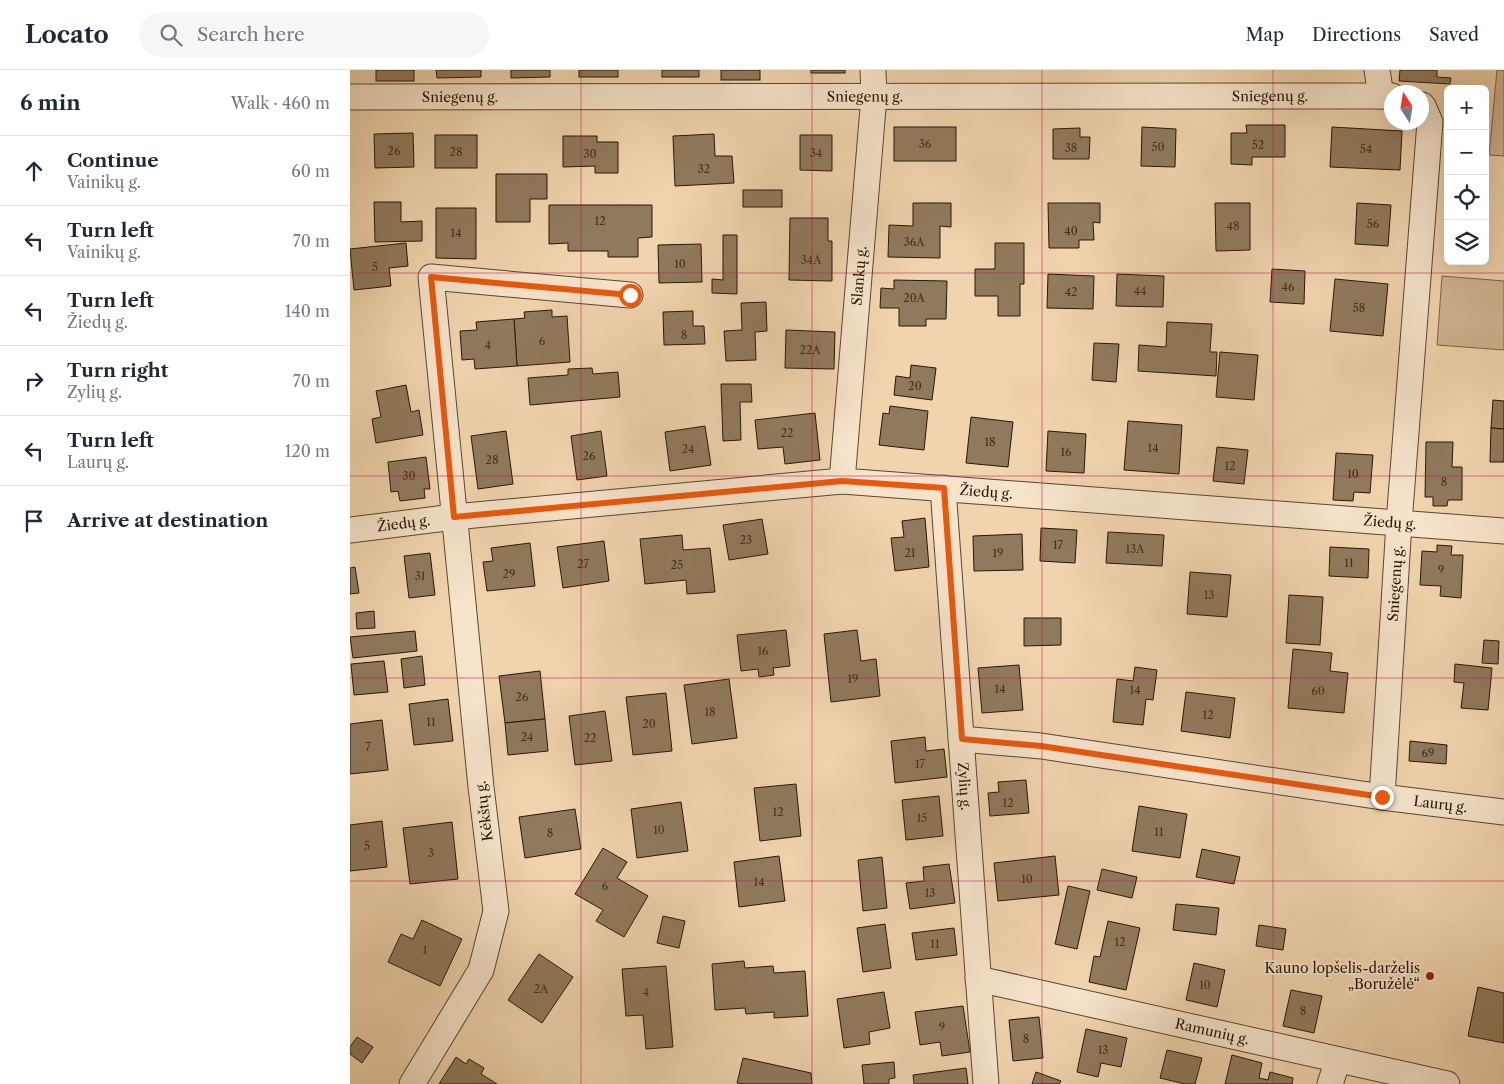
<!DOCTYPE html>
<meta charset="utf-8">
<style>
:root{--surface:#fff;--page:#f6f6f7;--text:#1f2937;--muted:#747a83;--line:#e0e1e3}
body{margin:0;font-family:"Libre Caslon Text",serif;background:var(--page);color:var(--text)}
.controls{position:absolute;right:15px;top:15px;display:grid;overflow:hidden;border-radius:8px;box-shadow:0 5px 20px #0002}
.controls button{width:45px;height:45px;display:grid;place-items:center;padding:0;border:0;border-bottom:1px solid var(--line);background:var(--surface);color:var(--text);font:25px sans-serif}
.compass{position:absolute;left:1034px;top:15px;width:45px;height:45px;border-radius:50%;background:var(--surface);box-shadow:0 5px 20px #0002;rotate:348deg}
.stop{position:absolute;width:15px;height:15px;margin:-11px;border:4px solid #ea580c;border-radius:50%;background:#fff}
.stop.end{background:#ea580c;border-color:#fff;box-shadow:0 1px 5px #0008}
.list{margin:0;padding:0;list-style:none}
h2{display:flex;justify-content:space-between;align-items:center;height:65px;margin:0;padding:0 20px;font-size:21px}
h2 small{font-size:16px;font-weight:400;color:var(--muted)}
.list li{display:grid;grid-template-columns:32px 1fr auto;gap:15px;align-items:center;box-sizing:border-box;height:70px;padding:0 20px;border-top:1px solid var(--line)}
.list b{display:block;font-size:19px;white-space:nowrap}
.list p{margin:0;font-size:16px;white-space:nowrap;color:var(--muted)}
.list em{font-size:16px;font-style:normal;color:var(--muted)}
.icon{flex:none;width:28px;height:28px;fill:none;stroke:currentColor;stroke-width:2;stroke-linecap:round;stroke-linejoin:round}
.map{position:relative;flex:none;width:1154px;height:1014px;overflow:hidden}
header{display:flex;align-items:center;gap:30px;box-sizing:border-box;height:70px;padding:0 25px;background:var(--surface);border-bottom:1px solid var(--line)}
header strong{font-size:24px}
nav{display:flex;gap:28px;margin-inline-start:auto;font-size:18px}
.search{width:350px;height:45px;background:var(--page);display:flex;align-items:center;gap:12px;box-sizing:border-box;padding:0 18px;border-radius:28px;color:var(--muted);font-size:19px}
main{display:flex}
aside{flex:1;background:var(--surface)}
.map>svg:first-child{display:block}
.green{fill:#ceb491;stroke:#7a664c}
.building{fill:#907a5d;stroke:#271806}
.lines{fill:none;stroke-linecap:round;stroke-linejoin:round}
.street-casing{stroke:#594730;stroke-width:27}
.street{stroke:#f5e3ca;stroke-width:25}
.route{stroke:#ea580c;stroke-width:6}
.grid{fill:none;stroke:#c2185b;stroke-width:1;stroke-opacity:0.55}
.poi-dot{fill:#8f2418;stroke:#f5e3ca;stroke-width:2}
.labels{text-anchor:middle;stroke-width:4;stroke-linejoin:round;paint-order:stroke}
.number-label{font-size:11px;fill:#41301c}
.street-label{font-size:14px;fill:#271806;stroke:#f5e3ca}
.poi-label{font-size:14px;fill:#271806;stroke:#f5e3ca;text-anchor:end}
</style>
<header>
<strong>Locato</strong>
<div class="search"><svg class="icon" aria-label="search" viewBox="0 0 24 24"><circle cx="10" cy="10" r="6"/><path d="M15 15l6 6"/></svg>Search here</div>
<nav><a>Map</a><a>Directions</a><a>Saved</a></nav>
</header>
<main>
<aside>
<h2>6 min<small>Walk · 460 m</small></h2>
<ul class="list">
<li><svg class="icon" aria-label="ahead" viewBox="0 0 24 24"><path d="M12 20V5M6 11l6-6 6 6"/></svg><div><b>Continue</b><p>Vainikų g.</p></div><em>60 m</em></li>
<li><svg class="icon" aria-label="left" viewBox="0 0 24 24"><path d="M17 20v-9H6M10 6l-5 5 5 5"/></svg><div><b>Turn left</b><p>Vainikų g.</p></div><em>70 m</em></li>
<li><svg class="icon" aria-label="left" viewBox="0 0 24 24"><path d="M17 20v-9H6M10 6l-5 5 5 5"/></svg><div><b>Turn left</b><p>Žiedų g.</p></div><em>140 m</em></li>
<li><svg class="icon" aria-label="right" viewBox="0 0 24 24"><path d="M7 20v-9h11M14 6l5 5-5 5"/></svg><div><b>Turn right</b><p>Zylių g.</p></div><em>70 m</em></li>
<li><svg class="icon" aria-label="left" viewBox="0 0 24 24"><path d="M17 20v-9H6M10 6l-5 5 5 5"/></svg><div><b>Turn left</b><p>Laurų g.</p></div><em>120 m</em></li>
<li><svg class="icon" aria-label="arrive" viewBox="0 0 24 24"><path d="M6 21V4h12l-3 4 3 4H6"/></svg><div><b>Arrive at destination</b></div></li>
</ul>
</aside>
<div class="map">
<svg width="1154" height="1014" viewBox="0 0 1154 1014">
<rect width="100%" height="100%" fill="#f0d4ae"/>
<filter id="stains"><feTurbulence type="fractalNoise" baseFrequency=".004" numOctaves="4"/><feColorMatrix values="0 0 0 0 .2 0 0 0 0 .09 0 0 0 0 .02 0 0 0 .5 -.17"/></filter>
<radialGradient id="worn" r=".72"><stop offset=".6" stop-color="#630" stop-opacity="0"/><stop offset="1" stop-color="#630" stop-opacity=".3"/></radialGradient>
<g class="green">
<path d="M1147,0H1154V86L1139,85Z"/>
<path d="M1092,206L1154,211V280L1087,275Z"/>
</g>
<g class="building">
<rect x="26" y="0" width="38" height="11"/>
<path d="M86,0H131V7L87,8Z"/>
<path d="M161,0H200V7L161,8Z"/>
<rect x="229" y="0" width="39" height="7"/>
<rect x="312" y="0" width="37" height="7"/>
<rect x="371" y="0" width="39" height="10"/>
<rect x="461" y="0" width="34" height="3"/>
<path d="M1050,0H1087V7L1101,8L1100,14L1049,11Z"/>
<path d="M896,55H935V87H902V95L881,94V63H897Z"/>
<rect x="544" y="57" width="62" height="34"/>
<path d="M792,57L826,59L825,97L791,96Z"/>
<path d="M982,57L1052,61L1050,100L980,97Z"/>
<path d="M730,58V67H740L739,89H703V59Z"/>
<path d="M63,63L64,97L25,98L24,64Z"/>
<path d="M364,64L365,86H382L384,113L325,116L323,66Z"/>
<rect x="85" y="65" width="42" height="33"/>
<path d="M450,65H482V101L450,100Z"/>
<path d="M213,66H247V72H268V103H245V96L213,97Z"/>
<path d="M146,104H197V129H180V152H146Z"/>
<rect x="393" y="120" width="39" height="17"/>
<path d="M24,132H51V152L72,151V171L25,172Z"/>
<path d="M563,133H601V157L590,156V188L538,187L539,155L563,156Z"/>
<path d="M698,133H750V153L743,152L744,170H729V178H699Z"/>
<path d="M865,133H900V180L866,181Z"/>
<path d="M1007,133L1041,135L1038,176L1005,174Z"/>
<path d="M199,135H302V167L288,168V187H258V181H218V173L199,174Z"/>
<path d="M86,138H126V189L86,188Z"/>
<path d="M440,148H478V171H482V211L439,210Z"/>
<path d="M373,165H387V224L362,223V209L373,210Z"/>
<path d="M56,173L58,196L39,198L41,216L4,220L0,179Z"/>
<path d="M645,173H674V214H670V246H648V226H625V199H645Z"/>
<path d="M351,174L352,212L309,213L308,175Z"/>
<path d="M922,199L955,201L954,234L920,232Z"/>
<path d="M698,204L744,206L743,239L697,238Z"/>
<path d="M767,204L814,206L813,237L766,236Z"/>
<path d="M985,209L1038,214L1033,266L980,261Z"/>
<path d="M544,210L597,211L596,249H576V256H549V238H530L531,218L544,219Z"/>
<path d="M416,232L417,261L405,262L406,290L376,291L374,261L392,260L391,233Z"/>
<path d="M202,240V247L217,246L220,292L167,296L164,249L175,248L174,242Z"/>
<path d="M343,241V256H354L355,274L314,275L313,242Z"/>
<path d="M164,249L167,296L125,299L124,289L112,290L110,261L127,260L126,252Z"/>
<path d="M817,252L862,254L860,282H867L866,306L788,301L789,275L816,277Z"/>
<path d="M436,260L485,262L484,299L435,298Z"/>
<path d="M744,273L769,274L766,312L742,310Z"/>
<path d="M870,282L908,285L904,330L866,327Z"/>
<path d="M561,295L586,298L582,330L544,325L546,306L560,308Z"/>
<path d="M242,298L243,304L268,302L270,327L180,335L178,308L218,305V299Z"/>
<path d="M371,314H401L402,332H390L391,370L373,371Z"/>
<path d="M56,315L61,342L69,340L73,365L26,373L22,349L31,347L26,321Z"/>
<path d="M1143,330L1154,331V359L1141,358Z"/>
<path d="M540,336L578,341L574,380L529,375L533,343L539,344Z"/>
<path d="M465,343L470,390L435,394L433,377L408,379L405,350Z"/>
<path d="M621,347L663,352L658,397L616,393Z"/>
<path d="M778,351L832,355L829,404L774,400Z"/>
<path d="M355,356L361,395L320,401L315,362Z"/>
<path d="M1141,358L1154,359V392H1140Z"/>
<path d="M156,361L163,414L128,419L121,366Z"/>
<path d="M251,361L257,406L227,410L221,366Z"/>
<path d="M698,361L736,364L734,403L696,401Z"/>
<path d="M1076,372H1103L1102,397H1112V430H1098L1097,436H1083V427H1075Z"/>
<path d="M867,377L898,380L894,414L863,411Z"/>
<path d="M986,383L1023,385L1020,423L1004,422L1003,431L983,430Z"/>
<path d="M76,387L80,419H74L75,428L50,431L48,421L41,422L38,392Z"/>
<path d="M575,448L579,497L545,501L541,468L554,467L552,451Z"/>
<path d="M412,449L418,484L379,490L373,455Z"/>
<path d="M691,458L727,460L725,493L690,491Z"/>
<path d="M758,462L814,465L812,496L756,493Z"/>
<path d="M672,464L673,500L624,501L623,466Z"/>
<path d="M332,465L333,480L360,478L365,522L337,524L336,510L295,514L290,469Z"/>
<path d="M254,471L259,511L213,518L207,477Z"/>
<path d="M180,473L185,516L137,521L133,492L143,491L141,478Z"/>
<path d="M1087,475L1102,476L1101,485H1113L1111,528L1090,526L1091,516L1070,515L1072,481L1087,482Z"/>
<path d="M980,477L1019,479L1018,508L979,506Z"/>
<path d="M80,483L85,525L59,528L54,486Z"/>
<path d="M5,497L9,523L0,524V498Z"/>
<path d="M840,502L881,505L877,547L837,544Z"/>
<path d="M939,525L973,527L970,575L936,573Z"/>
<path d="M24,541L25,558L7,559L6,543Z"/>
<path d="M674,548H711V575L674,576Z"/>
<path d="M436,560L440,596L423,598L424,605L409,607L408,599L391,601L387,565Z"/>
<path d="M507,560L511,591L526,589L530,626L481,632L474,564Z"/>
<path d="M65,561L67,581L3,588L0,567Z"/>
<path d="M1134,570L1149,571L1148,594L1132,593Z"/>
<path d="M943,579L982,583L980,601L998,603L994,643L938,638Z"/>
<path d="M72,586L75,615L54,618L51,589Z"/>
<path d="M34,591L38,622L4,625L1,594Z"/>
<path d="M1105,594L1142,598L1138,640L1111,638L1114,613L1104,612Z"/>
<path d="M669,595L673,640L632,643L628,598Z"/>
<path d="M785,597L807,600L803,630L796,629L793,655L763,652L767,609L783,611Z"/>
<path d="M190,601L195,649L155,653L149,606Z"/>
<path d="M379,609L387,668L342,674L334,615Z"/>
<path d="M836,622L885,628L880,668L831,661Z"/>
<path d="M316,623L322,681L283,685L276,627Z"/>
<path d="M98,629L103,671L64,675L59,634Z"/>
<path d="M255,641L262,691L225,695L219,646Z"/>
<path d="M195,649L198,681L158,685L155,653Z"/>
<path d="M32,650L38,700L0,704V654Z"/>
<path d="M575,667L576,681L594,679L597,707L545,713L541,671Z"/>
<path d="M1060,671L1097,675L1096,694L1059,691Z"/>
<path d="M676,710L679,743L640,746L638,723L649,722L648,712Z"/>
<path d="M446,714L451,766L410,771L404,718Z"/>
<path d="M589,726L593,766L556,770L552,730Z"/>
<path d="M331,732L338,781L287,788L281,739Z"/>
<path d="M789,736L837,744L830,788L782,781Z"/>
<path d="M225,739L231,779L175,788L169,747Z"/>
<path d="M32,751L37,797L0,801V755Z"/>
<path d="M102,752L108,809L60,814L53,758Z"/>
<path d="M253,778L277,792L267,808L298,826L274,867L246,851L253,840L225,824Z"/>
<path d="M852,779L890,787L884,814L846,807Z"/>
<path d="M429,786L435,831L389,837L384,792Z"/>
<path d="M705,786L709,825L648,831L644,793Z"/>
<path d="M532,787L537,838L513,841L508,790Z"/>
<path d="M599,794L605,833L560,839L556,813L574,811L573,797Z"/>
<path d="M752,799L787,807L782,828L747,820Z"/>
<path d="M718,816L740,821L727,879L705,874Z"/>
<path d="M826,834L869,838L866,865L823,860Z"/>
<path d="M313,846L335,851L329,878L307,873Z"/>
<path d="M72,850L112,869L90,916L38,892L51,864L63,869Z"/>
<path d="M758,851L790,858L776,920L739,912L744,886L750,887Z"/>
<path d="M535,854L541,898L513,902L507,858Z"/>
<path d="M909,855L936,859L933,880L906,876Z"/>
<path d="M604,858L607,885L566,890L562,863Z"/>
<path d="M189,884L223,907L192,953L158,930Z"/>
<path d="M394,891L395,898L423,896L424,903L455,901L458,946L424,948V942L396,944L395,938L365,940L362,894Z"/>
<path d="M844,893L875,900L867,937L836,930Z"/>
<path d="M316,896L323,977L296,979L293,945L276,946L272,899Z"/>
<path d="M1128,917L1154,923V973L1118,966Z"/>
<path d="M941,920L972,926L964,963L933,956Z"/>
<path d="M534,922L540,958L519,962L520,974L494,978L487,929Z"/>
<path d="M613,936L620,982L592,986L590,972L570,975L565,942Z"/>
<path d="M689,947L693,988L663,991L659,950Z"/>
<path d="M736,959L777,968L771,997L751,993L748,1007L727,1002Z"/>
<path d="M7,967L23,977L12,993L0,984V977Z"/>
<path d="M817,980L852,988L845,1014H835L810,1008Z"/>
<path d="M882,985L912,993L909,1008L918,1010L920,1002L943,1008L942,1014H875Z"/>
<path d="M106,987L116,994L119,989L134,998L131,1004L147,1014H89Z"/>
<path d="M393,988L461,1003L462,1014H394L387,1013Z"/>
<path d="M544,992L545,1008L539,1009V1014H514L512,995Z"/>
<path d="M616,998L618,1014H564L563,1005Z"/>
<path d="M686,1002L711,1011L709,1014H682Z"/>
</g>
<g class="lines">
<defs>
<g id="street">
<path d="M1027,0L1031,26"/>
<path id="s1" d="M0,27L1042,26"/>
<path id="s2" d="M492,411L524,26L523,0"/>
<path id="s3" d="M593,418L636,1014"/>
<path id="s4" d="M0,460L104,447L492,411L1154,461"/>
<path id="s5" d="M611,669L691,676L1032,727L1154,742"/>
<path id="s6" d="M1032,727L1049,453L1080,52L1073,36L1072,35"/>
<path id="s7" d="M628,909L1097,1014"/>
<path d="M62,1014L131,900L146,841L131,717L81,207L280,225"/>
<path d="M980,1014L988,990"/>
</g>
</defs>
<use href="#street" class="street-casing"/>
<use href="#street" class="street"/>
</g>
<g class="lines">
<path class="route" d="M280,225L81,207L104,447L492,411L594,418L612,669L691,676L1032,727"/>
</g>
<path class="grid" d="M231,0V1014M462,0V1014M692,0V1014M923,0V1014M0,203H1154M0,406H1154M0,608H1154M0,811H1154"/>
<circle class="poi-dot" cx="1080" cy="906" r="5"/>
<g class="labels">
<g class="number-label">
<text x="575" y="78">36</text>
<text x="908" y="79">52</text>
<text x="808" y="81">50</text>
<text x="721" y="82">38</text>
<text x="1016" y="83">54</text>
<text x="44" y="85">26</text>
<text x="106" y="86">28</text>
<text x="466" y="87">34</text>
<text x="240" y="88">30</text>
<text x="354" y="103">32</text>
<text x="250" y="155">12</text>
<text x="1023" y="158">56</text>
<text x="883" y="160">48</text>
<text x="721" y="165">40</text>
<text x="106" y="167">14</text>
<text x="564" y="176">36A</text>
<text x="461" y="194">34A</text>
<text x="330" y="198">10</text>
<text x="25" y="201">5</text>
<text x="938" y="221">46</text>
<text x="790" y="225">44</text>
<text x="721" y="226">42</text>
<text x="564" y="232">20A</text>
<text x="1009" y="242">58</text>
<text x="334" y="269">8</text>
<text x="192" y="275">6</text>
<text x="138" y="279">4</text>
<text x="460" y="284">22A</text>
<text x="565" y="320">20</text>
<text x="437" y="367">22</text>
<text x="640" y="376">18</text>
<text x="803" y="382">14</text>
<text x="338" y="383">24</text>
<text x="716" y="386">16</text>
<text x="239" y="390">26</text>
<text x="142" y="394">28</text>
<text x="880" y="400">12</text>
<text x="1003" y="408">10</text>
<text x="59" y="410">30</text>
<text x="1094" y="416">8</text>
<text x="396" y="474">23</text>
<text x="708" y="479">17</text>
<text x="785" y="483">13A</text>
<text x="560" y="487">21</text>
<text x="648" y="487">19</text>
<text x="999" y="497">11</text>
<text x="233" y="498">27</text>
<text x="327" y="499">25</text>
<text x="1091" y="504">9</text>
<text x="159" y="508">29</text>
<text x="70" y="510">31</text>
<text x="859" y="529">13</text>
<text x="413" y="585">16</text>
<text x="503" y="613">19</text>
<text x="650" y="623">14</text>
<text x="785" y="624">14</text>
<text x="968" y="625">60</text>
<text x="172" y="631">26</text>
<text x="360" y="646">18</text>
<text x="858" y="649">12</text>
<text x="81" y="656">11</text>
<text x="299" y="658">20</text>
<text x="177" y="671">24</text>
<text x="240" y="672">22</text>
<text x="18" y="681">7</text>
<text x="1078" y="687">69</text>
<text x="570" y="698">17</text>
<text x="658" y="737">12</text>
<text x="428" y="746">12</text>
<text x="572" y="752">15</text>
<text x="309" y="764">10</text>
<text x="809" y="766">11</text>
<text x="200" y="767">8</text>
<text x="17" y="780">5</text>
<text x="81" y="787">3</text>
<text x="677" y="813">10</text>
<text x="409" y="816">14</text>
<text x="255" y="820">6</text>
<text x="580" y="827">13</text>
<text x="770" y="876">12</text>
<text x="585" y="878">11</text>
<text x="75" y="884">1</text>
<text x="855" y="919">10</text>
<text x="191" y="923">2A</text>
<text x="296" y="926">4</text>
<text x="953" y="945">8</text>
<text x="592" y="961">9</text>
<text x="676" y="973">8</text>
<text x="753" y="984">13</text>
</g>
<g class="street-label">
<text dy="5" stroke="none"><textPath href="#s1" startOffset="515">Sniegenų g.</textPath></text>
<text dy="5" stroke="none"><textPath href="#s1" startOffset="920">Sniegenų g.</textPath></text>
<text dy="5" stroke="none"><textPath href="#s1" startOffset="110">Sniegenų g.</textPath></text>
<text dy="5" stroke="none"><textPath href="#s2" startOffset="206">Slankų g.</textPath></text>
<text dy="5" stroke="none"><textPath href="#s4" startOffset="639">Žiedų g.</textPath></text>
<text dy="5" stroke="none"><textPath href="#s4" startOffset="1044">Žiedų g.</textPath></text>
<text dy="5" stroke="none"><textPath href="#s4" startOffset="54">Žiedų g.</textPath></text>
<text dy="5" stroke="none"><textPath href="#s6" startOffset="214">Sniegenų g.</textPath></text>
<text dy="5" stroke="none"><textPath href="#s3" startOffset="299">Zylių g.</textPath></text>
<text dy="5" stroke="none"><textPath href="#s5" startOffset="484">Laurų g.</textPath></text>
<text transform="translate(134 741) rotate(-97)" y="5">Kėkštų g.</text>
<text dy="5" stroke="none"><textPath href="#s7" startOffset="240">Ramunių g.</textPath></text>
</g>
<g class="poi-label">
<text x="1070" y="903">Kauno lopšelis-darželis<tspan x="1070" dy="16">„Boružėlė“</tspan></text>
</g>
</g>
<rect width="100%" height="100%" filter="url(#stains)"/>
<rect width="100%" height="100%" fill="url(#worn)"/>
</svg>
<div class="controls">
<button>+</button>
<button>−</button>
<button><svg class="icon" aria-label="locate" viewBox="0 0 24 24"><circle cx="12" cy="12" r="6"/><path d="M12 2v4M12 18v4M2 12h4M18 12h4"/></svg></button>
<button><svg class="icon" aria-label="layers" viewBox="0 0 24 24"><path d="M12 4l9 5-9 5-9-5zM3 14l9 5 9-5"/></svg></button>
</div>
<svg class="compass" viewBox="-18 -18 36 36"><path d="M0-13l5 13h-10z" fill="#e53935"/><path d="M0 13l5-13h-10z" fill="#747a83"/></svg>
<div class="stop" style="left:280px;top:225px"></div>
<div class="stop end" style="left:1032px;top:727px"></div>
</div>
</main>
